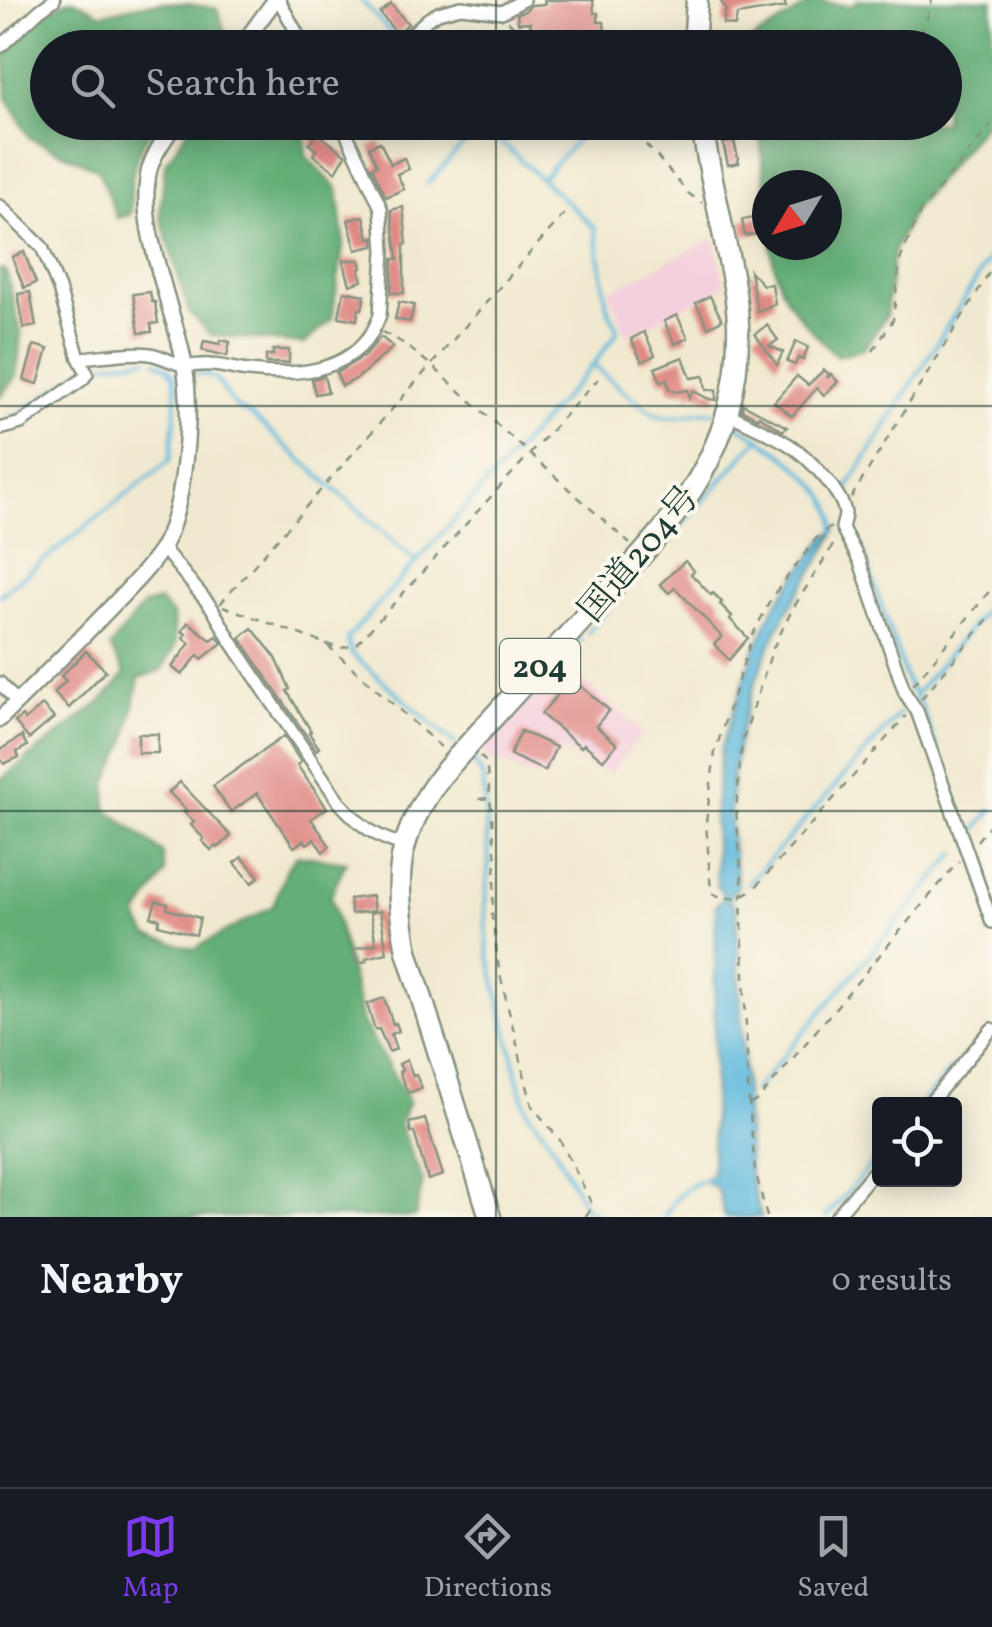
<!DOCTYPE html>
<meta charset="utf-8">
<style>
:root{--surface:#171b24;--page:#20242c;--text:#f1f3f6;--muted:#9ea1a6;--line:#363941;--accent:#7c3aed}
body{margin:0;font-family:Vollkorn,"Noto Serif JP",serif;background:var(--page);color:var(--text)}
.controls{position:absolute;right:30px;bottom:30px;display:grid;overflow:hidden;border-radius:10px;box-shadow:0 5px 25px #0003}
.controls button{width:90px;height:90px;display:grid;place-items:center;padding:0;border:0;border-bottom:2px solid var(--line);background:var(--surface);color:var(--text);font:50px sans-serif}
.compass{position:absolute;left:752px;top:170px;width:90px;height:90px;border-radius:50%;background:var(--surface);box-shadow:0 5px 25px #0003;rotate:232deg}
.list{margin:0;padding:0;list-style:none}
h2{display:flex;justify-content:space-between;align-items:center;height:130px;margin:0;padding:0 40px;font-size:42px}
h2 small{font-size:32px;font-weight:400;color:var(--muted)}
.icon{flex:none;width:55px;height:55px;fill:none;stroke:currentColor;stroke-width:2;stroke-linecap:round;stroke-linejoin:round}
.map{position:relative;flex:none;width:992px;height:1217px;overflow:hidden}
.search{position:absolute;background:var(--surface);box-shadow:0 5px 25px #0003;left:30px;right:30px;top:30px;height:110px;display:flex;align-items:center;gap:25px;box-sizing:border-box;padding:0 35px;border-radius:55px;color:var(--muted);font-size:38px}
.sheet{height:270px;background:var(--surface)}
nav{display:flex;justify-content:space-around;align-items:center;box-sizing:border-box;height:140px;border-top:2px solid var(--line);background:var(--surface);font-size:28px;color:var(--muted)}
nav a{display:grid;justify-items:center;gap:5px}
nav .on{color:var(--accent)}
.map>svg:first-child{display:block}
.built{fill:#f4cfdd}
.forest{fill:#64af77;stroke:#427656;stroke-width:2.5}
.water{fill:#60bade;stroke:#407c89;stroke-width:2.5}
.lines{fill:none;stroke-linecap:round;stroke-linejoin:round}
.stream{stroke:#60bade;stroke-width:4}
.building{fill:#e08a86}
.minor-casing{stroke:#889382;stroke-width:16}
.tertiary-casing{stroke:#889382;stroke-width:19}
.trunk-casing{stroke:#889382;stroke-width:25}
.path{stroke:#889382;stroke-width:2.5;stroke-dasharray:8 8;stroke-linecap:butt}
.minor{stroke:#fff;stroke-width:11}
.tertiary{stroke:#fff;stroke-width:14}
.trunk{stroke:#fff;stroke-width:20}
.grid{fill:none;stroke:#1f3d34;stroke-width:2.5;stroke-opacity:0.55}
.labels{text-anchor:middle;stroke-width:8;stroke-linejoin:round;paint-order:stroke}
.shield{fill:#fbf7ec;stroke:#61756b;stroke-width:2.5}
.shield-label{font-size:32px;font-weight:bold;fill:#1f3d34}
.street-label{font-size:35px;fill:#1f3d34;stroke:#fbf7ec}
</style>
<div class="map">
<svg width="992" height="1217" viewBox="0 0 992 1217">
<rect width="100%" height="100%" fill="#fbf7ec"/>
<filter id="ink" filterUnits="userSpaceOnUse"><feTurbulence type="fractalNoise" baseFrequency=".01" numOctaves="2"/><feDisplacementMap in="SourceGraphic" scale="20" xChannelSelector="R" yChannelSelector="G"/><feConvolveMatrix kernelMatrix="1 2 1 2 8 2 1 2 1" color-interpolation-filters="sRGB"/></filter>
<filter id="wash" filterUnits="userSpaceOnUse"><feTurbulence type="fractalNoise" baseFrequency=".0048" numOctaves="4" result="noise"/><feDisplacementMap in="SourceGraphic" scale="40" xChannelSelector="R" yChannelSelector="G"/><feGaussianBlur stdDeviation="2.25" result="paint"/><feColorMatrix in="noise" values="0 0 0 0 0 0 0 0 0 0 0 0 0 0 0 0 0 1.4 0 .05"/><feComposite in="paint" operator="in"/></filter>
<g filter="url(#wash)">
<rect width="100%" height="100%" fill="#f1e9cf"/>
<g class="built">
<path d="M714,238L725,286L627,336L609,291Z"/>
<path d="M561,661L643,732L610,774L561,749L546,780L488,759L479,749Z"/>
</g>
<g class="forest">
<path d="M69,0H75L102,14C147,0 171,0 217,9L225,31L212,47L48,48V122L156,123C134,152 129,178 131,214L117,218L98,169L30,138L7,98L5,55L44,13Z"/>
<path d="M858,0H992V114L914,209L893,252L886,316L864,349L837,356C801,320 776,299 771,245H827V185H767V207L761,144L755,123L944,122V48L749,47L754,39L814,1L852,6Z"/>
<path d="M196,123H274L284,132L305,130L306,156L338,189L344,240L332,319L304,344L211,335L189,312L160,215L165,164L188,129Z"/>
<path d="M0,269L6,271L21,332L17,376L0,396Z"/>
<path d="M159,601L173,616L175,646L162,670L139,678L127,740L107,783L106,808L163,853L165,874L137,917L148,936L194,949L273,906L287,868L297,855L346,862L331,895L363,1023L409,1101L399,1124L423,1181L415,1217H0V780L101,702L125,674L110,647L143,605Z"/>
</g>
<path class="water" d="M836,530C823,559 803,583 788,610C755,668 732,744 730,811C730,836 735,863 738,888L730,894V902L736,908L749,1174L761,1217H724L720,1195L715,1186L707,1184L706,1178L712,1174L716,905L723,899V893L717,886L714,820L721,748L754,652L774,607L826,537Z"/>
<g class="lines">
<g class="stream">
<path d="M361,0L397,40"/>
<path d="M542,178L593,122"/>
<path d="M427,184L484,122"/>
<path d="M593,365C605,375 647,411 658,415C676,421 697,409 715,412"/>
<path d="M196,374C224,374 219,391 236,406C241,411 247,413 252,416L417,562"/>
<path d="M0,422L16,417L90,365L147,359"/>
<path d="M734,424C766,440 843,490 834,531"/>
<path d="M842,497L992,254"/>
<path d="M848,523L864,555L908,685L921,705L992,898"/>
<path d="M661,548L760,437"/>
<path d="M0,595L170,460C172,442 180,393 174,377C172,369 162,364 156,361"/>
<path d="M588,632L650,560"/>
<path d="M567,656L581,639"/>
<path d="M916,694L992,601"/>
<path d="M455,744L352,654L347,639L593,365L616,334L617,327L607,307L595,228L482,125"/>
<path d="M474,761L483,777L489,861L485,908L488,952L523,1098L528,1112L551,1142L586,1209L601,1217"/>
<path d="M970,837L992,810"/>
<path d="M748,884L900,713"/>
<path d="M754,1091L956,853"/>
<path d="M921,1104L954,1066"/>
<path d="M664,1217C675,1197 686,1183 710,1179"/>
<path d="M826,1217L880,1154"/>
</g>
</g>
<g id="blocks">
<g class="building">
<path d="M544,0H593L594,13H598V22H604L605,35L599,36V45L547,48L546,28L531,29L530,22L518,23L517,14L525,11L531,5L545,4Z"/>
<path d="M720,0H784L786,7L737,15L735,26L723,24L726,9Z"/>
<path d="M391,4L408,24L397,34L380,13Z"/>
<path d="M317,133L346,155L336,172L313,155L316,150L309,144Z"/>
<path d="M734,141L739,163L728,165L723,143Z"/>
<path d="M380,142L391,164L404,158L409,169L397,174L404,189L386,197L372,167L377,165L369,147Z"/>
<path d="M403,207L407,244L404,245V293H391L393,259H398L391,210Z"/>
<path d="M364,216L369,238L374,237V246L356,250L348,220Z"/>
<path d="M759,217L762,233L745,236L742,220Z"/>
<path d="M24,252L36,283L24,288L12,257Z"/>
<path d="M343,260H360L362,268L359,269L362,281L350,285Z"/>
<path d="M750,271L763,285L772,284L775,304L757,311Z"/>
<path d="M344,291L365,295L362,309H359L357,320L339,317Z"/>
<path d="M30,292L36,326L24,328L18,294Z"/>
<path d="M150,292L152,302H155L158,323L151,324L152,332L139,333L133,294Z"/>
<path d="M710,296L722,320L708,327L696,303Z"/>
<path d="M399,302L414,305L410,322L395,319Z"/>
<path d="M677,315L688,338L675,344L664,321Z"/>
<path d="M767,325L778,340L769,346L783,352L777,365L755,334Z"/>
<path d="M644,332L655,355L642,362L631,339Z"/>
<path d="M381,337L393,347L358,378L342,386L336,373L364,356Z"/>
<path d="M221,340L230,342L227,356L202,350L204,341L220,344Z"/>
<path d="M796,341L808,347L803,360L798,358L795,365L787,362Z"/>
<path d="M34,345L48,349L38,384L24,380Z"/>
<path d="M273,350H289V363H266V355H273Z"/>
<path d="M683,357L691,378L704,376L706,390H716V400L709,399L693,391L689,398L688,390L676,392L669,389L667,379L661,382L655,368Z"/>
<path d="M824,370L829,374L827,378L831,374L838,382L824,395L817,388L792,416L774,402L797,376L808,385Z"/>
<path d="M324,376L328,392L315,394L312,379Z"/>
<path d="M743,404L760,413L787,427L783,431L759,416L758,418L742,410Z"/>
<path d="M685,561L694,571L691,574L711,595L713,593L722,602L720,604L732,616L730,619L748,638L729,660L714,644L722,637L708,622L675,588L669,593L660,584Z"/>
<path d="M188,622L211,640L217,636L222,643L202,659L198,655L182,675L172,667L190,643L183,638L186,634L182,631Z"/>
<path d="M252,628L276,658L290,689L287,691L311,731L309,733L319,748L316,750L240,638Z"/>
<path d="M86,651L106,671L69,708L54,693L66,681L61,676Z"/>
<path d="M562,670L609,710L596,726L617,744L603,760L584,744L581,747L541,714L560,692L550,684Z"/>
<path d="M42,705L54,718L29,739L15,722L22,716L25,720Z"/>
<path d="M521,731L556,747L545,771L510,755Z"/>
<rect x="138" y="734" width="20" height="19"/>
<path d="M22,736L27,746L17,752L19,757L4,764L0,758V750Z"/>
<path d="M284,736L301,762L297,765L327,808L311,819L330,846L323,852L314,839L307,844L304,840L294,847L257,793L231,812L213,786Z"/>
<path d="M180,782L231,836L218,848L216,846L211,850L202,841L204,839L191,825L194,822L184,812L186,810L169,792Z"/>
<path d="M242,857L259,877L252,883L235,863Z"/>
<path d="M372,896L374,911L351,914L349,899Z"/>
<path d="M156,901L168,904L167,909L200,918L196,935L158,925L160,919L151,917Z"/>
<path d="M380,911L387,953L366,958L367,961L356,963L353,949L376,944L370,913Z"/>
<path d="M384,998L393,1024L396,1023L399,1031L391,1034L396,1049L389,1052L379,1029L375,1030L367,1004Z"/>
<path d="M407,1060L413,1076L416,1075L422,1088L408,1093L399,1072L402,1070L399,1064Z"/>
<path d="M425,1119L443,1175L428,1180L414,1132L411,1133L409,1123Z"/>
</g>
</g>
</g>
<g filter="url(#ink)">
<use href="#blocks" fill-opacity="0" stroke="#889382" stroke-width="2.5"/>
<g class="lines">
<defs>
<g id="minor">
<path d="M279,0L305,48"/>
<path d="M0,47L40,10L54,0"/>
<path d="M396,48L428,19L438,13L461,7L502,12L523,0"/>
<path d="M0,206L42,247L59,289L79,358L87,373L83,379L21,423L0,429"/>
<path d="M79,358C100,357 130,351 150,354C162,356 174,364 187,366C195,366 203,364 210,365C223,365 236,370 249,371C301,377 361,371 380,315L384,251L381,208L341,122"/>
<path d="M727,413C748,424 771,433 791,446C808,457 842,492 845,513C845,518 843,523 842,528L860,562L905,693L917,711L992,922"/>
<path d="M162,547L212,608L231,641L340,803C359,824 375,838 404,845"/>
<path d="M0,683L17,702"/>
<path d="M929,1104L992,1029"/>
<path d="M836,1217L880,1164"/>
</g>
<g id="tertiary">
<path d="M240,48L275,0"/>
<path d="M0,719C38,681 76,644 113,605C130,587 149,569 162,548C185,508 192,414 185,369C182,346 174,324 168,302C157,262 141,218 148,176C151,156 165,139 176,122"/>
</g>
<g id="trunk">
<path d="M694,48L697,0"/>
<path d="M490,1217L407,951C393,878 396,836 441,776C489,720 540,667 589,612C671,524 741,455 738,324C737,296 731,269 725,242C717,202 708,162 701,122"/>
</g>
</defs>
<use href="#minor" class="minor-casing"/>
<use href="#tertiary" class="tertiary-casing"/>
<use href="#trunk" class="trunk-casing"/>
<g class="path">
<path d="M508,21L538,48"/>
<path d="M912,48L927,18L932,0"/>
<path d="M623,122L654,153L688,193L702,203"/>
<path d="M382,332L403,343L431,365L630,544"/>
<path d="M873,351L893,320L900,260L920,212L992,124"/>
<path d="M851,498L992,268"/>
<path d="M831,527L820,534L772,597L753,634L715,752L706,822L711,892C726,902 740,898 754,889L906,716"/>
<path d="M220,604L567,211"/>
<path d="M223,606L326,644L443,749"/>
<path d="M326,644L341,648L356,645L598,379"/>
<path d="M913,685L992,588"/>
<path d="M921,699L992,614"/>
<path d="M480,756L486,762L490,797L496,861L492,915L499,970L532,1106L560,1140L593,1206L585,1217"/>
<path d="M479,799L489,798"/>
<path d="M977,841L992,822"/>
<path d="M750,1104L758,1100L959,861"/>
<path d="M767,1217L755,1170L749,1104L741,898L743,892L736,810L742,742L773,648L792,610L837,539"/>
</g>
<use href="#minor" class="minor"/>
<use href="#tertiary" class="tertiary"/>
<use href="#trunk" class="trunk"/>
</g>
</g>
<path class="grid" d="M496,0V48M496,122V1217M0,406H992M0,811H992"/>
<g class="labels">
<rect class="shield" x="500" y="639" width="80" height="54" rx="8"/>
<g class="shield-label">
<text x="540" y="677">204</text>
</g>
<g class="street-label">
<text transform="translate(638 553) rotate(-50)" y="12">国道204号</text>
</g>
</g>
</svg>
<div class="controls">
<button><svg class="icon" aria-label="locate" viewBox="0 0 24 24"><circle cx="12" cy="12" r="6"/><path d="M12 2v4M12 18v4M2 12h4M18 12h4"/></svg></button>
</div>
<svg class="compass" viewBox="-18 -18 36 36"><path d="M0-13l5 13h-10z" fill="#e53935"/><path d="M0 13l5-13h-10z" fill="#9ea1a6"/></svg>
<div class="search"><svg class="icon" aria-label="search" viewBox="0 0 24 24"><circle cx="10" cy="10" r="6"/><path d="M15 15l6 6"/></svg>Search here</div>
</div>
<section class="sheet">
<h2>Nearby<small>0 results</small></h2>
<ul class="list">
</ul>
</section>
<nav>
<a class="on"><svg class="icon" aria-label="map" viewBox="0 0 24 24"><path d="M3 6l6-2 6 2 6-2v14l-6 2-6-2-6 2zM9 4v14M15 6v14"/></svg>Map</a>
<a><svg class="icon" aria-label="directions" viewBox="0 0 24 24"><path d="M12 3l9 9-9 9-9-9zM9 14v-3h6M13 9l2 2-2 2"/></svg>Directions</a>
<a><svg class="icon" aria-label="saved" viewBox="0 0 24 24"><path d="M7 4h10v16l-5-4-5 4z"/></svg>Saved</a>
</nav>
